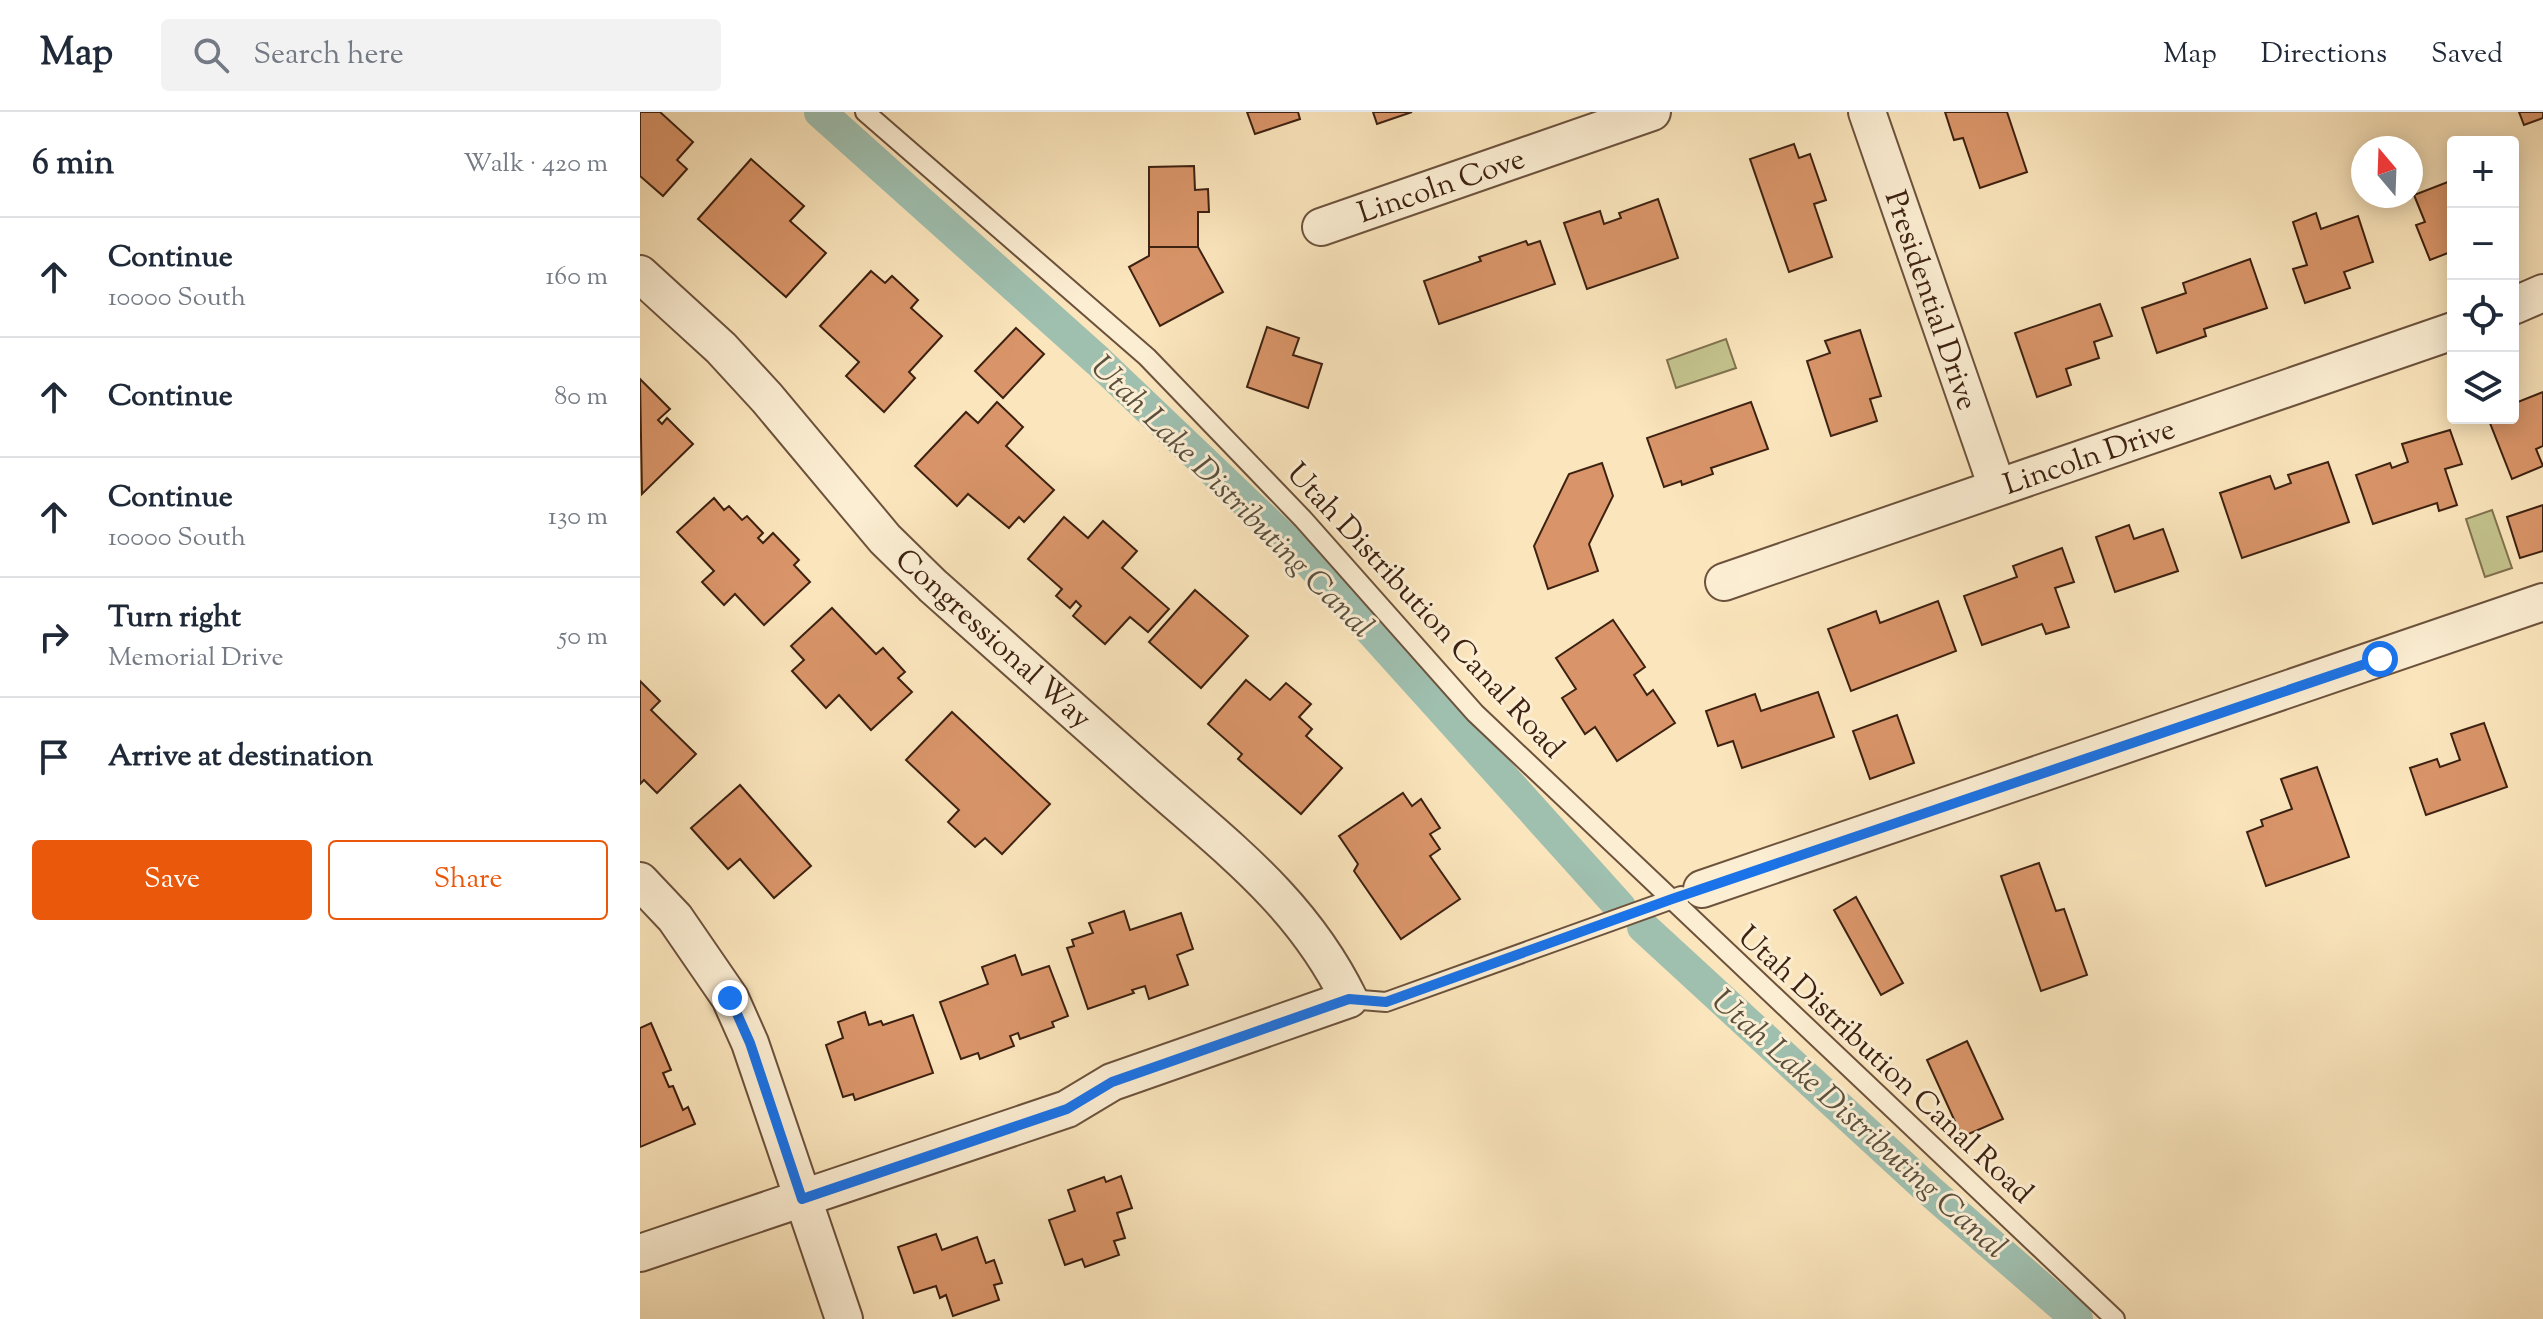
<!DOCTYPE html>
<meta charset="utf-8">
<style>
:root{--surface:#fff;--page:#f2f2f3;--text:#1f2937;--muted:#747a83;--line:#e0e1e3;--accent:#ea580c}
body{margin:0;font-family:"Sorts Mill Goudy",serif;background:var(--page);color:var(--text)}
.controls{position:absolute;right:24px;top:24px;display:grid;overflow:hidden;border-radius:8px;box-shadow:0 4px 20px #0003}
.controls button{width:72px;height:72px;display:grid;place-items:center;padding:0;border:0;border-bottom:2px solid var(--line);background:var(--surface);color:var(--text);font:40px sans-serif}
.compass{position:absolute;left:1711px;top:24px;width:72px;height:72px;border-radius:50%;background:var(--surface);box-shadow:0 4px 20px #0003;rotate:341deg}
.stop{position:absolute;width:24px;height:24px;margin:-18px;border:6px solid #1a73e8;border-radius:50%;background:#fff}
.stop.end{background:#1a73e8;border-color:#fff;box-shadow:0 2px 8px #0008}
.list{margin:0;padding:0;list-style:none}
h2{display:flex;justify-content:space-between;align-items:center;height:104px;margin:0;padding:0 32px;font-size:34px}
h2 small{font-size:26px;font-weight:400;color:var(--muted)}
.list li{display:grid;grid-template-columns:52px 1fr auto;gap:24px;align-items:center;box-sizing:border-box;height:120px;padding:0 32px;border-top:2px solid var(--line)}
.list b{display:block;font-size:30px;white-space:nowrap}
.list p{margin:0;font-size:26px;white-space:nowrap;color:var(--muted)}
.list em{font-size:26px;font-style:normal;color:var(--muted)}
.actions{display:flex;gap:16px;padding:24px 32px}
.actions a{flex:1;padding:18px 0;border:2px solid var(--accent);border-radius:8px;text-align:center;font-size:28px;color:var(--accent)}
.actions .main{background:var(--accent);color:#fff}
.icon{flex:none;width:44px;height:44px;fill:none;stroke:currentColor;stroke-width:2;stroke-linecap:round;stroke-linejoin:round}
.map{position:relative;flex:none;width:1903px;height:1207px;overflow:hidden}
header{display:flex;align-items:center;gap:48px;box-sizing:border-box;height:112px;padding:0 40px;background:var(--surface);border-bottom:2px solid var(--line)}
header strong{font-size:38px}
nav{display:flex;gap:44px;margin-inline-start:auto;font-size:28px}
.search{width:560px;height:72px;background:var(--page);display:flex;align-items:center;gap:20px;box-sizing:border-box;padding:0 28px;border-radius:8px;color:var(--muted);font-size:30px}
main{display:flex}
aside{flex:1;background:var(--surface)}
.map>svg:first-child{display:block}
.green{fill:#c4c38d;stroke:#80724f;stroke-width:2}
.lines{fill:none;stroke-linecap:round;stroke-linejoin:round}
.canal{stroke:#9fbfaf;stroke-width:32}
.building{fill:#d99569;stroke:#3d2111;stroke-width:2}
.lane-casing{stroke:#6c523c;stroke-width:22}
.street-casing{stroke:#6c523c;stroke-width:40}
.lane{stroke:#fceed3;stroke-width:18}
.street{stroke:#fceed3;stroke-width:36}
.route{stroke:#1a73e8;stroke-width:10}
.labels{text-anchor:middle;stroke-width:6;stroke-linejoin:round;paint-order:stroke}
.street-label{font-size:30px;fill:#3d2111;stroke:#fceed3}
.water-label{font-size:32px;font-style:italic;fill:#5a5040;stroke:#fceed3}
</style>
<header>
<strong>Map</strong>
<div class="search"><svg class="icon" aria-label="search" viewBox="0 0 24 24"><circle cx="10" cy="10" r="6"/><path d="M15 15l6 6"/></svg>Search here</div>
<nav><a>Map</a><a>Directions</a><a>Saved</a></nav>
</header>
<main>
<aside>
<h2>6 min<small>Walk · 420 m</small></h2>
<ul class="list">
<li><svg class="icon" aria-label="ahead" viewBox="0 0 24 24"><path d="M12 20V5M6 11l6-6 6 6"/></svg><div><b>Continue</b><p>10000 South</p></div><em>160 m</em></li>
<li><svg class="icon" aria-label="ahead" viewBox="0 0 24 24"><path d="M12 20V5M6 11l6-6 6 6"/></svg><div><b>Continue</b></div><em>80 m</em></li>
<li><svg class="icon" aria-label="ahead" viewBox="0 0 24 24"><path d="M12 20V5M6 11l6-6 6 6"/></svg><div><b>Continue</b><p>10000 South</p></div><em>130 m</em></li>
<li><svg class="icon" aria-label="right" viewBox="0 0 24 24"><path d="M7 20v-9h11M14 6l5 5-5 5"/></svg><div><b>Turn right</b><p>Memorial Drive</p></div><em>50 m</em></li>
<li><svg class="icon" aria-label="arrive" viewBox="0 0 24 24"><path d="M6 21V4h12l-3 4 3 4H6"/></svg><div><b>Arrive at destination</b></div></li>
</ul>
<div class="actions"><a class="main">Save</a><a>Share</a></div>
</aside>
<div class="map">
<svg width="1903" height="1207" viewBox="0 0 1903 1207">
<rect width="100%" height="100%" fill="#fbe5bc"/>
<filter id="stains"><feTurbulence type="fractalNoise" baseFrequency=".0025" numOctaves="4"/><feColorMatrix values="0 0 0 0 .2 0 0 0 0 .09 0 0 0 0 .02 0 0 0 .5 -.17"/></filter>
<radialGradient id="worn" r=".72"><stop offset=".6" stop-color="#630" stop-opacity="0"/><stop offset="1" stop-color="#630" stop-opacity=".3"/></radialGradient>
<g class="green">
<path d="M1086,227L1096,256L1036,276L1027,248Z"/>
<path d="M1852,398L1872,456L1845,465L1826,407Z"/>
</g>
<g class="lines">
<g class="canal">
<path d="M180,0L458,249L669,450L980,795"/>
<path d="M1003,815L1290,1079L1437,1207"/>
</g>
</g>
<g class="building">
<path d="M0,0H20L53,30L37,48L47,57L23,84L0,64Z"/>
<path d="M607,0H658L660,7L615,22Z"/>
<path d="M733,0H772L737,12Z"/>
<path d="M1305,0H1367L1387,60L1340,76L1323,26L1314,28Z"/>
<path d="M1879,0H1903V6L1884,13Z"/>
<path d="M1154,32L1159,46L1170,42L1186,88L1174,92L1192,145L1149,160L1110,47Z"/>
<path d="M111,47L164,94L150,109L186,141L146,185L58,107Z"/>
<path d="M554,54L555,78L568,77L569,100H558V135H509V55Z"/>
<path d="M1813,68V139L1790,148L1776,113L1785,110L1774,83Z"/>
<path d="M1018,87L1038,146L947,177L924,111L960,99L964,112L981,106L979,101Z"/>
<path d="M1676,101L1681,117L1718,104L1733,150L1704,160L1710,176L1665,191L1653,157L1667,153L1653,110Z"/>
<path d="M886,129L888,133L900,129L915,172L799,212L784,169L841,149L839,145Z"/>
<path d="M509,135H558L583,180L520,214L489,155L509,144Z"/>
<path d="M1610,147L1627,196L1564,217L1566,224L1517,241L1502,196L1546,181L1543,171Z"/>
<path d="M231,159L245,171L252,164L278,188L271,196L302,224L269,260L275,266L244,300L206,264L219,250L180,214Z"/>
<path d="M1460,192L1472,224L1454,230L1459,246L1426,257L1431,273L1397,285L1375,221Z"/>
<path d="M627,215L659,226L653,243L682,252L668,296L607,275Z"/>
<path d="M376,216L404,242L363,286L335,259Z"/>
<path d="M1220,218L1241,284L1230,287L1237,309L1191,324L1167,249L1190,241L1185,229Z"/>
<path d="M0,267L30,297L18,308L22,312L27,306L53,332L2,382Z"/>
<path d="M1903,280V334L1896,337L1903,354L1872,367L1848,306H1873V282L1875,281L1878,290Z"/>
<path d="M357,290L383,315L366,334L414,378L384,410L379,405L369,416L328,382L317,394L275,354L326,300L338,311Z"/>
<path d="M1111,290L1128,337L1071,356L1073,362L1042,373L1041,369L1024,375L1007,326Z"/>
<path d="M1810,318L1822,352L1805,357L1817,393L1799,399L1797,391L1733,412L1716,363L1750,351L1752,356L1768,350L1762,332Z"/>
<path d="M1688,350L1709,410L1602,446L1580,381L1630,364L1635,377L1651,371L1648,363Z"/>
<path d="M962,351L973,384L949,432L958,459L908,477L894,434L929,362Z"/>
<path d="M74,386L84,398L89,394L102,408L107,404L123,421L118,426L123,431L133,421L159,448L154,453L170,470L124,513L95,482L84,493L62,470L74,459L37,420Z"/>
<path d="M1903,393V439L1880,446L1867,405Z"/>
<path d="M424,405L448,426L463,409L497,439L482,456L529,497L508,520L490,505L465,532L433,504L441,494L436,489L430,496L416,484L422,477L388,447Z"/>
<path d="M1489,413L1494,427L1523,417L1538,459L1475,480L1456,425Z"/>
<path d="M1422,436L1434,470L1415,476L1429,515L1406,522L1402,512L1342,533L1324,484L1377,465L1373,454Z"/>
<path d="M555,478L608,524L561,576L509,530Z"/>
<path d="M1298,489L1316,539L1211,579L1188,517L1236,499L1240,511Z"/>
<path d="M192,496L236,542L243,536L265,560L258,566L272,580L231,618L199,583L186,596L152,559L164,548L151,534Z"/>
<path d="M973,508L1005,555L994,563L1007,583L1013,578L1035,611L977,649L955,615L945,622L922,586L936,577L916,546Z"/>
<path d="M606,568L630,588L646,571L671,592L659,605L672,617L666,624L702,656L661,702L598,647L602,642L568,612Z"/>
<path d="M0,569L20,589L11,598L56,642L17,681L4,668L0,672Z"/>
<path d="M1178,580L1194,625L1102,656L1093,629L1078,634L1066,599L1115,582L1121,599Z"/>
<path d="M312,600L410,692L362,742L345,726L335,735L308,710L319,698L266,648Z"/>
<path d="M1257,603L1274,651L1230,667L1213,619Z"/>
<path d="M1844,611L1867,675L1786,703L1770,656L1797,647L1800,655L1820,648L1811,622Z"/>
<path d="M1677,655L1709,745L1626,774L1607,720L1623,714L1621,708L1652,697L1641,667Z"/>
<path d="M100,673L171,754L134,786L100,747L88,757L51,716Z"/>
<path d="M763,681L772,694L781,687L800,716L790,722L800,737L790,744L820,787L761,827L714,759L718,752L699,724Z"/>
<path d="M1399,751L1416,799L1424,797L1447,863L1401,879L1361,764Z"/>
<path d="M1216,785L1263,871L1241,883L1194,798Z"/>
<path d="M484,799L490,818L541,801L553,837L537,843L548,873L509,887L505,874L492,878L494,881L448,897L427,836L434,834L432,828L453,821L449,811Z"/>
<path d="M375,843L382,863L409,854L428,904L412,910L414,915L380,927L378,921L370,924L374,934L340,947L338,941L321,947L300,890L348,872L342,855Z"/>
<path d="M225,900L229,913L241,909L243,913L273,903L293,961L215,988L213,982L203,985L186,933L203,926L198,910Z"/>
<path d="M11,911L31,958L23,961L29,975L33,974L43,998L48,995L55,1012L0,1035V916Z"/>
<path d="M1327,929L1363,1007L1322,1025L1287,948Z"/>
<path d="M481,1064L492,1096L477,1101L485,1126L474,1129L479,1143L445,1155L442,1147L425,1153L409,1108L435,1099L428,1078L464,1065L466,1070Z"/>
<path d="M296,1122L302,1138L337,1125L346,1151L354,1148L362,1171L354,1173L359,1188L313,1204L306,1183L300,1186L296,1174L274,1181L258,1135Z"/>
</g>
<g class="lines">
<defs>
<g id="lane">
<path d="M225,0L507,245L663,407L835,601L1475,1207"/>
<path d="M709,887L746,890L1041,784"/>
</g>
<g id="street">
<path d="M1227,0L1357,375"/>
<path d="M681,115L1012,0"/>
<path d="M0,162L81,236L127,286L245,427L293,474C366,539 439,604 511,668C589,737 662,791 709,887L472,970L427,997L0,1141"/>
<path d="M1873,194L1903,181"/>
<path d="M1084,470L1813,219"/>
<path d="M0,769L35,806L90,886L110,931L204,1207"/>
<path d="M1062,777L1903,490"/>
</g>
</defs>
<use href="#lane" class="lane-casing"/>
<use href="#street" class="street-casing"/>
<use href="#lane" class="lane"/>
<use href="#street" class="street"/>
</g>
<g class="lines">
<path class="route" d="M90,886L110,931L162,1087L427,997L472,970L709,887L746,890L1032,787L1740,547"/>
</g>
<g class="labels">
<g class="street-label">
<text transform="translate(801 73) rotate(-19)" y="10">Lincoln Cove</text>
<text transform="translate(1292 188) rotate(71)" y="10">Presidential Drive</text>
<text transform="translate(1449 344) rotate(-19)" y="10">Lincoln Drive</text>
<text transform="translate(786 498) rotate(47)" y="10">Utah Distribution Canal Road</text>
<text transform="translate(354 526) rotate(42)" y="10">Congressional Way</text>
<text transform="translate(1246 952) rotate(43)" y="10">Utah Distribution Canal Road</text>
</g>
<g class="water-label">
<text transform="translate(593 384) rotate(45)" y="11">Utah Lake Distributing Canal</text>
<text transform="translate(1220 1011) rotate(42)" y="11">Utah Lake Distributing Canal</text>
</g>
</g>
<rect width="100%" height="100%" filter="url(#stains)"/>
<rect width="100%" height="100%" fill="url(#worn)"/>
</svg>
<div class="controls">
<button>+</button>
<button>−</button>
<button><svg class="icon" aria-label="locate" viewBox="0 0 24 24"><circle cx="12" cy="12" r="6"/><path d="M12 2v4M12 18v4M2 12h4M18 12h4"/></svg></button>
<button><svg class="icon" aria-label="layers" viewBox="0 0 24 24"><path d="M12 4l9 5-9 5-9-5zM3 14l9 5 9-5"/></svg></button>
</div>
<svg class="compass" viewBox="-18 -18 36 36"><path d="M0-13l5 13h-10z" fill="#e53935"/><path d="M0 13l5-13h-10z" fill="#747a83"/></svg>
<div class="stop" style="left:1740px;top:547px"></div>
<div class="stop end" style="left:90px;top:886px"></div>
</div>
</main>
